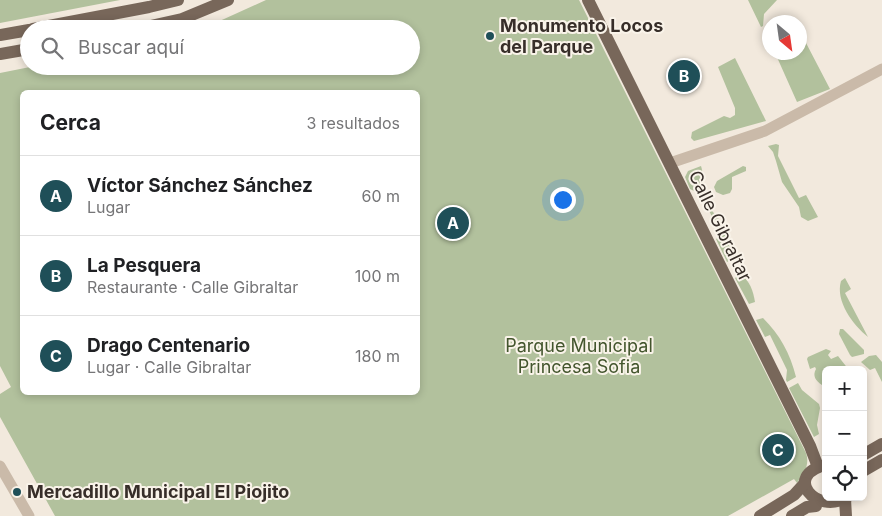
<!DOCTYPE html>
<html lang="es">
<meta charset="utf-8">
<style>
:root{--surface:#fff;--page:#f2f2f2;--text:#202124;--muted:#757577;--line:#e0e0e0;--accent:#1f4f58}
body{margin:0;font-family:Inter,sans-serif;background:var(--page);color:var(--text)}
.controls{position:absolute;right:15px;bottom:15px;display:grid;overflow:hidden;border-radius:8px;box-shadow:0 2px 8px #0003}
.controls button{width:45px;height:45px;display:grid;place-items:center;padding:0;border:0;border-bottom:1px solid var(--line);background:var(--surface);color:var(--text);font:25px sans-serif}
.compass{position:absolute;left:762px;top:15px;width:45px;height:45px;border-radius:50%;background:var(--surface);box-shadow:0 2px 8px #0003;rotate:151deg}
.you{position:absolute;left:562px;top:199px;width:18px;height:18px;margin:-12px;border:4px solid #fff;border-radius:50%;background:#1a73e8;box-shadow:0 0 0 8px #1a73e833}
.badge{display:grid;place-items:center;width:32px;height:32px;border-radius:50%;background:var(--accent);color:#fff;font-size:16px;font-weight:700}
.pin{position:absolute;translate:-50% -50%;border:2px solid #fff;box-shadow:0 1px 5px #0006}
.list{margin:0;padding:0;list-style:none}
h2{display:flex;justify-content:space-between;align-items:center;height:65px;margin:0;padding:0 20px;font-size:21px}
h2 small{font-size:16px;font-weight:400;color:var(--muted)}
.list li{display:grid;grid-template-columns:32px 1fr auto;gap:15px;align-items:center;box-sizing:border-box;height:80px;padding:0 20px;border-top:1px solid var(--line)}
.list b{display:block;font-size:19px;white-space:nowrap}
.list p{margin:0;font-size:16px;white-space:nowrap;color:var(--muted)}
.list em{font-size:16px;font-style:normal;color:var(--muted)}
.icon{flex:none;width:28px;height:28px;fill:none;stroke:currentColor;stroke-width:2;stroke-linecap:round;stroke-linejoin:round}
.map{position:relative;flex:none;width:882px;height:516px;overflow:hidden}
.search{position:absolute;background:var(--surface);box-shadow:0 2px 8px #0003;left:20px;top:20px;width:400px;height:55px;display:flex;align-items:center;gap:12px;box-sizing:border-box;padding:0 18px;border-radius:28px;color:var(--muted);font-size:19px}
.panel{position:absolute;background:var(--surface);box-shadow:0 2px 8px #0003;left:20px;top:90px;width:400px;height:305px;border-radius:8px}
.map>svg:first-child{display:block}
.green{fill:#b2c19d;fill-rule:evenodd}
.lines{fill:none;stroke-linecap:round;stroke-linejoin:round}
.minor{stroke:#cabaa9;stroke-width:11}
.major{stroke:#78675a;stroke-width:12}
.poi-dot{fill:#1f4f58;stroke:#f9f3e9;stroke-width:2}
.labels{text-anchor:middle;stroke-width:4;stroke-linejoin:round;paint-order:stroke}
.poi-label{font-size:18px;font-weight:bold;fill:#372e29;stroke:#f9f3e9;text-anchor:start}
.street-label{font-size:18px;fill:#372e29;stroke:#f9f3e9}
.park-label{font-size:18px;fill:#43552d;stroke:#f9f3e9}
</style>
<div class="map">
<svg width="882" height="516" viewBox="0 0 882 516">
<rect width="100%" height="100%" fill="#f2e9dd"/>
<g class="green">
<path d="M0,0H120L0,23Z"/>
<path d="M266,0H579L806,453C810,465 804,474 797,483L794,479L728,516H55L0,417V394L11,387L0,366V73L35,66H411V29H202ZM22,92H418V392H22Z"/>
<path d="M748,0H777L764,14L763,26L761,27Z"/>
<path d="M805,41L830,89L797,102L776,55L781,53L800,52V44Z"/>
<path d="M735,58L766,121L694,141L691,138L692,132L724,116L730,118L735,115V108L718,67Z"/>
<path d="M776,144L779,145L778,156L799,198L806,195L818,217L808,221L801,217L799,207L782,182L776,161L773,152L768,146Z"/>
<path d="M701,166C705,177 699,190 704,201C708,209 717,214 721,222C727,233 729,247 733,259L727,262L716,239L721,236L705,202C701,195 697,192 690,189L685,177L688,171Z"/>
<path d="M743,166L746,167V171L732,177V189L730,193L723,195L716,192L714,187L717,181Z"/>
<path d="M741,274C750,282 753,290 755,302L749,304L735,278Z"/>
<path d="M845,278L851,289L845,293L868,337C853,325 835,301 841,281Z"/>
<path d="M763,318C780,335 790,353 796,377L787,382L786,380L787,370L770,335L765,337L756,320Z"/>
<path d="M840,329H843L864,350V354L852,357L850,355L839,334Z"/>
<path d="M826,349L831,351L828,355L831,359L838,356L849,370H826V385H822C816,381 812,376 816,369L815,367L810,369L807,359L808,357Z"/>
<path d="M876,355L882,362V382L875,368L870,370L861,362L869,356Z"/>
<path d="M798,383L802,390L819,404L820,408L817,425L819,434L814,437L789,388Z"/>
</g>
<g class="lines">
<g class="minor">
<path d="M670,163L765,131L882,69"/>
<path d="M0,466L29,516"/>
</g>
<g class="major">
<path d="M588,0L810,446L818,467"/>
<path d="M33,29L149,7L178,0"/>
<path d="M137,29L182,19L228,0"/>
<path d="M0,35L29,30"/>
<path d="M0,54L29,49"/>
<path d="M863,455L882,444"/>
<path d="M826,465C782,475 816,516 847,497"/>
<path d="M863,471L882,460"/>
<path d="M845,499L846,516"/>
<path d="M760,516L794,495L805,483"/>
<path d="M792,516L807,507L816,506"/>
</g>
</g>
<g class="poi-dot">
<circle cx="490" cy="36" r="5"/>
<circle cx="17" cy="492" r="5"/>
</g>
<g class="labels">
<g class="poi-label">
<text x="500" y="32">Monumento Locos<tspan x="500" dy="21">del Parque</tspan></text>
<text x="27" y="498">Mercadillo Municipal El Piojito</text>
</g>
<g class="street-label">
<text transform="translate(720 226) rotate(64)" y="6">Calle Gibraltar</text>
</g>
<g class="park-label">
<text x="579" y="352">Parque Municipal<tspan x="579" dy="21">Princesa Sofia</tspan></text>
</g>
</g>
</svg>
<div class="controls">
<button>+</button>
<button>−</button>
<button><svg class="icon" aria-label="locate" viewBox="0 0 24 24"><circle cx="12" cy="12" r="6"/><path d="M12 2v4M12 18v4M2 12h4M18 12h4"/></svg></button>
</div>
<svg class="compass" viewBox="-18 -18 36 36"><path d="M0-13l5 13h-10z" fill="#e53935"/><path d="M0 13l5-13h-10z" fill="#757577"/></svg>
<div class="you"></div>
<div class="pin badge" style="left:453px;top:223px">A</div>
<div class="pin badge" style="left:684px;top:76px">B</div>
<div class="pin badge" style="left:778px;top:450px">C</div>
<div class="search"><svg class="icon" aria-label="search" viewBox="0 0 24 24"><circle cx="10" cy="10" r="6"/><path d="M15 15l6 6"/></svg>Buscar aquí</div>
<section class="panel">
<h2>Cerca<small>3 resultados</small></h2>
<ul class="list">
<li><span class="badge">A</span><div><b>Víctor Sánchez Sánchez</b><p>Lugar</p></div><em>60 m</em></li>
<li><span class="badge">B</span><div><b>La Pesquera</b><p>Restaurante · Calle Gibraltar</p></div><em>100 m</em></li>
<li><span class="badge">C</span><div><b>Drago Centenario</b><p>Lugar · Calle Gibraltar</p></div><em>180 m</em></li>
</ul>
</section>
</div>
